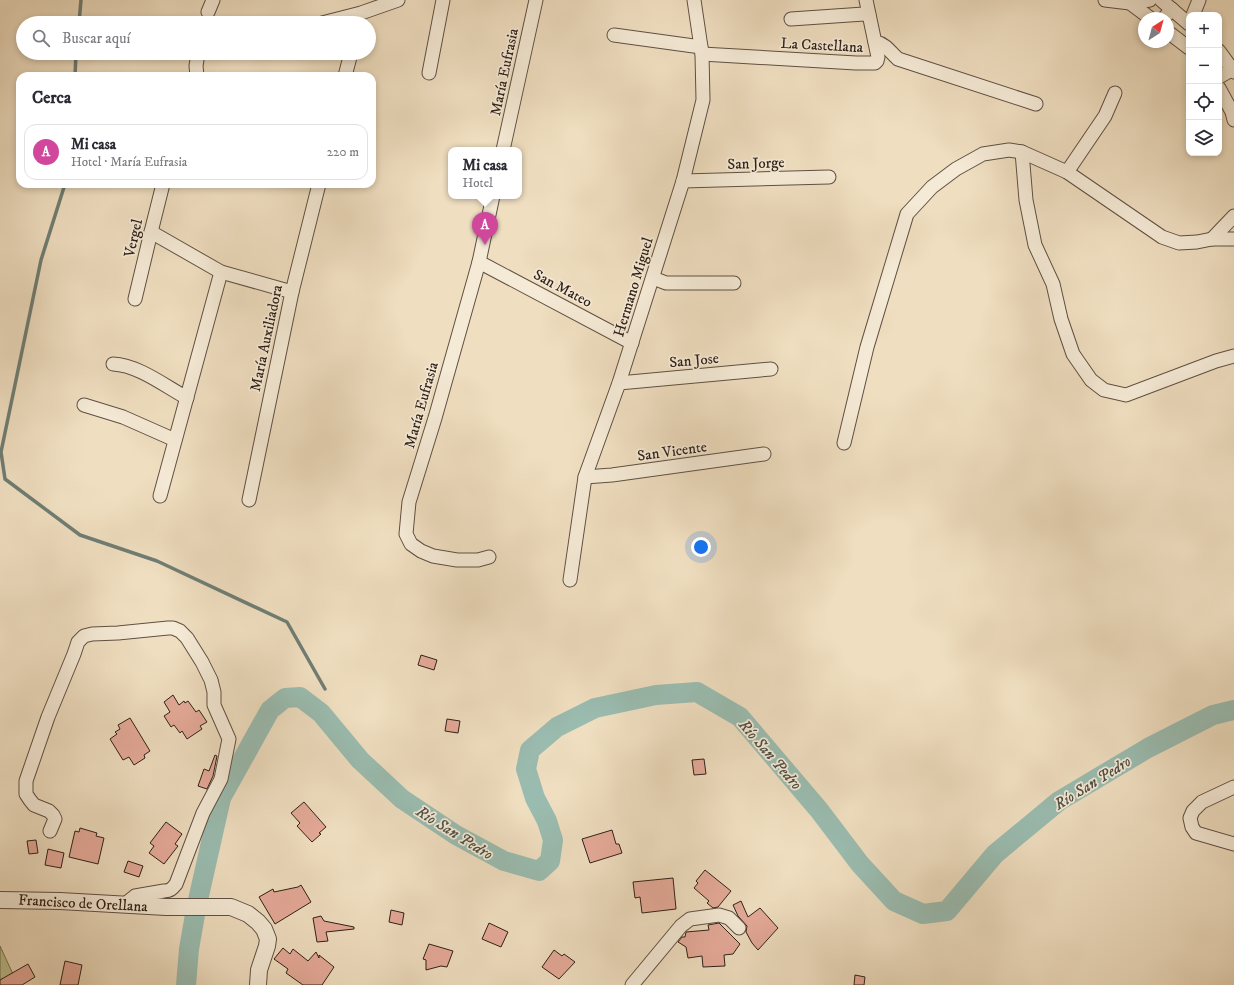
<!DOCTYPE html>
<html lang="es">
<meta charset="utf-8">
<style>
:root{--surface:#fff;--page:#f2f2f3;--text:#2b2b33;--muted:#7c7c81;--line:#e1e1e2;--accent:#8f2418}
body{margin:0;font-family:"IM FELL DW Pica",serif;background:var(--page);color:var(--text)}
.controls{position:absolute;right:12px;top:12px;display:grid;overflow:hidden;border-radius:8px;box-shadow:0 2px 6px #0003}
.controls button{width:36px;height:36px;display:grid;place-items:center;padding:0;border:0;border-bottom:1px solid var(--line);background:var(--surface);color:var(--text);font:20px sans-serif}
.compass{position:absolute;left:1138px;top:12px;width:36px;height:36px;border-radius:50%;background:var(--surface);box-shadow:0 2px 6px #0003;rotate:36deg}
.you{position:absolute;left:701px;top:547px;width:14px;height:14px;margin:-10px;border:3px solid #fff;border-radius:50%;background:#1a73e8;box-shadow:0 0 0 6px #1a73e833}
.badge{display:grid;place-items:center;width:26px;height:26px;border-radius:50%;background:var(--accent);color:#fff;font-size:13px;font-weight:700}
.pin{position:absolute;translate:-50% -33px;filter:drop-shadow(0 1px 2px #0008)}
.pin::after{content:'';position:absolute;top:21px;width:14px;height:12px;background:inherit;clip-path:polygon(0 0,100% 0,50% 100%)}
.popup{position:absolute;left:448px;top:147px;width:74px;height:52px;box-sizing:border-box;display:grid;place-content:center;border-radius:8px;background:var(--surface);filter:drop-shadow(0 1px 3px #0005);font-size:13px;white-space:nowrap;color:var(--muted)}
.popup b{font-size:15px;color:var(--text)}
.popup::after{content:'';position:absolute;left:50%;top:100%;margin-left:-8px;border:8px solid transparent;border-top-color:var(--surface)}
.list{margin:0;padding:0;list-style:none}
h2{display:flex;justify-content:space-between;align-items:center;height:52px;margin:0;padding:0 16px;font-size:17px}
h2 small{font-size:13px;font-weight:400;color:var(--muted)}
.list li{display:grid;grid-template-columns:26px 1fr auto;gap:12px;align-items:center;box-sizing:border-box;height:56px;margin:0 8px 8px;padding:0 8px;border:1px solid var(--line);border-radius:12px}
.list b{display:block;font-size:15px;white-space:nowrap}
.list p{margin:0;font-size:13px;white-space:nowrap;color:var(--muted)}
.list em{font-size:13px;font-style:normal;color:var(--muted)}
.icon{flex:none;width:22px;height:22px;fill:none;stroke:currentColor;stroke-width:2;stroke-linecap:round;stroke-linejoin:round}
.map{position:relative;flex:none;width:1234px;height:985px;overflow:hidden}
.search{position:absolute;background:var(--surface);box-shadow:0 2px 6px #0003;left:16px;top:16px;width:360px;height:44px;display:flex;align-items:center;gap:10px;box-sizing:border-box;padding:0 14px;border-radius:22px;color:var(--muted);font-size:15px}
.panel{position:absolute;background:var(--surface);box-shadow:0 2px 6px #0003;left:16px;top:72px;width:360px;height:116px;border-radius:12px}
.map>svg:first-child{display:block}
.park{fill:#bfc08e;stroke:#777054}
.lines{fill:none;stroke-linecap:round;stroke-linejoin:round}
.stream{stroke:#6f7e74;stroke-width:3.5}
.river{stroke:#9abcb0;stroke-width:20}
.building{fill:#e5aa99;stroke:#2f2019}
.minor-casing{stroke:#5f5043;stroke-width:15}
.tertiary-casing{stroke:#5f5043;stroke-width:18}
.minor{stroke:#f5ead6;stroke-width:13}
.tertiary{stroke:#f5ead6;stroke-width:16}
.labels{text-anchor:middle;stroke-width:3.5;stroke-linejoin:round;paint-order:stroke}
.street-label{font-size:15px;fill:#2f2019;stroke:#f5ead6}
.water-label{font-size:16px;font-style:italic;fill:#4f4f46;stroke:#f5ead6}
</style>
<div class="map">
<svg width="1234" height="985" viewBox="0 0 1234 985">
<rect width="100%" height="100%" fill="#efdec0"/>
<filter id="stains"><feTurbulence type="fractalNoise" baseFrequency=".005" numOctaves="4"/><feColorMatrix values="0 0 0 0 .2 0 0 0 0 .09 0 0 0 0 .02 0 0 0 .5 -.17"/></filter>
<radialGradient id="worn" r=".72"><stop offset=".6" stop-color="#630" stop-opacity="0"/><stop offset="1" stop-color="#630" stop-opacity=".3"/></radialGradient>
<path class="park" d="M0,946L18,985H0Z"/>
<g class="lines">
<g class="stream">
<path d="M79,23L81,0"/>
<path d="M75,76L76,53"/>
<path d="M65,184L41,260L1,452L5,479L80,535L157,561L287,622L325,689"/>
</g>
<path class="river" d="M186,985L189,949L196,909L221,798L270,710L285,698L300,697L321,713L360,760L402,799L456,835L504,861L539,871L550,861L553,840L547,821L535,798L526,769L530,750L557,727L595,708L656,695L697,692L740,717L819,810L860,864L894,901L923,914L947,911L995,854L1059,801L1148,748L1213,715L1234,710"/>
</g>
<g class="building">
<path d="M421,655L437,660L434,670L418,665Z"/>
<path d="M173,695L179,705L184,701L185,703L188,701L196,712L199,710L207,722L200,726L202,729L187,739L182,731L180,733L174,725L171,727L164,716L170,712L164,702Z"/>
<path d="M130,718L150,751L144,755L145,758L134,765L129,757L123,760L110,739L117,734L115,732L120,729L118,725Z"/>
<path d="M447,719L460,721L458,733L445,731Z"/>
<path d="M215,755L217,756L213,776L207,789L198,786L204,769L209,771Z"/>
<path d="M704,759L706,774L694,775L692,760Z"/>
<path d="M304,802L326,827L319,833L321,834L312,842L297,826L300,823L291,813Z"/>
<path d="M166,822L182,834L175,844L178,846L164,864L149,853L154,846L150,843Z"/>
<path d="M80,828L97,833L96,836L104,838L98,864L69,857L75,831L79,832Z"/>
<path d="M612,830L616,844H619L622,853L590,863L582,839Z"/>
<path d="M36,840L38,853L29,854L27,841Z"/>
<path d="M48,849L64,853L61,868L45,865Z"/>
<path d="M128,861L143,866L139,877L124,872Z"/>
<path d="M705,870L731,891L718,907L713,908L707,903L709,901L694,888L698,883L696,881Z"/>
<path d="M673,878L676,909L642,913L640,897L635,898L633,882Z"/>
<path d="M301,885L311,902L275,924L259,897L273,889L274,892L298,887Z"/>
<path d="M741,901L748,917L760,908L778,928L758,950L752,943L746,932L747,926L738,916L733,905Z"/>
<path d="M391,910L404,913L402,925L389,922Z"/>
<path d="M321,916L324,921L354,927V929L326,932L328,941L317,942L313,918Z"/>
<path d="M489,923L508,932L501,947L482,939Z"/>
<path d="M719,923L740,944L733,954L724,955L725,966L703,967L702,956L688,958L686,947L678,942L682,937H685L686,932L709,930L708,925Z"/>
<path d="M429,944L453,951L447,967L441,966L426,970V960L423,959Z"/>
<path d="M283,948L290,954L293,949L308,961L316,952L319,958V955L334,967L322,985H303L286,973L288,969L274,959Z"/>
<path d="M554,950L562,956L564,954L575,962L559,979L542,967Z"/>
<path d="M65,961L82,965L78,985H60Z"/>
<path d="M28,964L35,977L22,985H0V980Z"/>
<path d="M855,975L865,977L864,985H854Z"/>
</g>
<g class="lines">
<defs>
<g id="minor">
<path d="M1105,0L1130,3L1150,0"/>
<path d="M1161,0L1189,24"/>
<path d="M1130,3L1150,18"/>
<path d="M208,12L213,0"/>
<path d="M1193,15L1199,0"/>
<path d="M1164,18L1172,9"/>
<path d="M791,19L864,14L869,15"/>
<path d="M322,23L361,13L398,0"/>
<path d="M1168,32L1189,48"/>
<path d="M614,35L701,47"/>
<path d="M875,42C886,44 890,52 898,59L1036,104"/>
<path d="M1219,51L1234,72"/>
<path d="M702,54L856,63H875L877,61L878,57L866,0"/>
<path d="M429,73L443,0"/>
<path d="M197,76L196,66L198,53"/>
<path d="M345,76L351,53"/>
<path d="M1219,77L1233,69"/>
<path d="M1219,88L1232,112L1234,120"/>
<path d="M503,150L536,0"/>
<path d="M1022,152L1026,200L1035,245L1053,284L1061,319L1073,354L1091,380L1104,390L1126,395L1216,361L1234,356"/>
<path d="M1067,172L1105,116L1115,93"/>
<path d="M683,181L829,177"/>
<path d="M151,232L221,272L292,292"/>
<path d="M1212,239L1234,216"/>
<path d="M479,262L632,343"/>
<path d="M653,278L666,283H734"/>
<path d="M135,299L151,232L163,184"/>
<path d="M113,364C138,365 165,386 187,398"/>
<path d="M619,383L771,369"/>
<path d="M84,405L123,417L175,440"/>
<path d="M844,443L867,347L907,214L932,187L956,169L983,154L1009,150L1022,152L1067,172L1162,237L1179,243L1197,242L1212,239H1234"/>
<path d="M585,477L612,475L764,454"/>
<path d="M160,496L221,272"/>
<path d="M249,500L292,292L319,184"/>
<path d="M489,557L478,560H457L433,556L421,551L411,544L406,534L409,502L435,418L479,262L493,196"/>
<path d="M570,580L585,477L619,383L683,181L703,100L702,54L694,0"/>
<path d="M1234,787L1202,802L1193,811L1190,818L1192,827L1196,833L1234,844"/>
<path d="M50,831L55,819L53,815L49,811L34,805L30,800L26,794V781L48,717L74,654L78,642L84,636L92,634L118,633L168,628H173L180,631L187,638L202,662L211,680L214,692V705L229,739L221,779L203,813L176,884C172,889 170,891 164,891L135,896L125,904"/>
<path d="M632,985L681,926L690,919L719,915L729,918L739,928"/>
</g>
<path id="tertiary" d="M0,900L60,901L166,907H231L248,914L258,922L264,929L268,939L267,946L259,970L258,985"/>
</defs>
<use href="#minor" class="minor-casing"/>
<use href="#tertiary" class="tertiary-casing"/>
<use href="#minor" class="minor"/>
<use href="#tertiary" class="tertiary"/>
</g>
<g class="labels">
<g class="street-label">
<text transform="translate(822 45) rotate(3)" y="5">La Castellana</text>
<text transform="translate(504 72) rotate(-78)" y="5">María Eufrasia</text>
<text transform="translate(756 163) rotate(-2)" y="5">San Jorge</text>
<text transform="translate(133 238) rotate(-77)" y="5">Vergel</text>
<text transform="translate(633 287) rotate(-73)" y="5">Hermano Miguel</text>
<text transform="translate(563 288) rotate(28)" y="5">San Mateo</text>
<text transform="translate(266 338) rotate(-78)" y="5">María Auxiliadora</text>
<text transform="translate(694 360) rotate(-5)" y="5">San Jose</text>
<text transform="translate(421 405) rotate(-74)" y="5">María Eufrasia</text>
<text transform="translate(672 451) rotate(-8)" y="5">San Vicente</text>
<text transform="translate(83 903) rotate(3)" y="5">Francisco de Orellana</text>
</g>
<g class="water-label">
<text transform="translate(771 754) rotate(49)" y="6">Río San Pedro</text>
<text transform="translate(1092 782) rotate(-32)" y="6">Río San Pedro</text>
<text transform="translate(455 832) rotate(32)" y="6">Río San Pedro</text>
</g>
</g>
<rect width="100%" height="100%" filter="url(#stains)"/>
<rect width="100%" height="100%" fill="url(#worn)"/>
</svg>
<div class="controls">
<button>+</button>
<button>−</button>
<button><svg class="icon" aria-label="locate" viewBox="0 0 24 24"><circle cx="12" cy="12" r="6"/><path d="M12 2v4M12 18v4M2 12h4M18 12h4"/></svg></button>
<button><svg class="icon" aria-label="layers" viewBox="0 0 24 24"><path d="M12 4l9 5-9 5-9-5zM3 14l9 5 9-5"/></svg></button>
</div>
<svg class="compass" viewBox="-18 -18 36 36"><path d="M0-13l5 13h-10z" fill="#e53935"/><path d="M0 13l5-13h-10z" fill="#7c7c81"/></svg>
<div class="you"></div>
<div class="pin badge" style="left:485px;top:245px;background:#d1479c">A</div>
<div class="popup"><b>Mi casa</b>Hotel</div>
<div class="search"><svg class="icon" aria-label="search" viewBox="0 0 24 24"><circle cx="10" cy="10" r="6"/><path d="M15 15l6 6"/></svg>Buscar aquí</div>
<section class="panel">
<h2>Cerca<small></small></h2>
<ul class="list">
<li><span class="badge" style="background:#d1479c">A</span><div><b>Mi casa</b><p>Hotel · María Eufrasia</p></div><em>220 m</em></li>
</ul>
</section>
</div>
